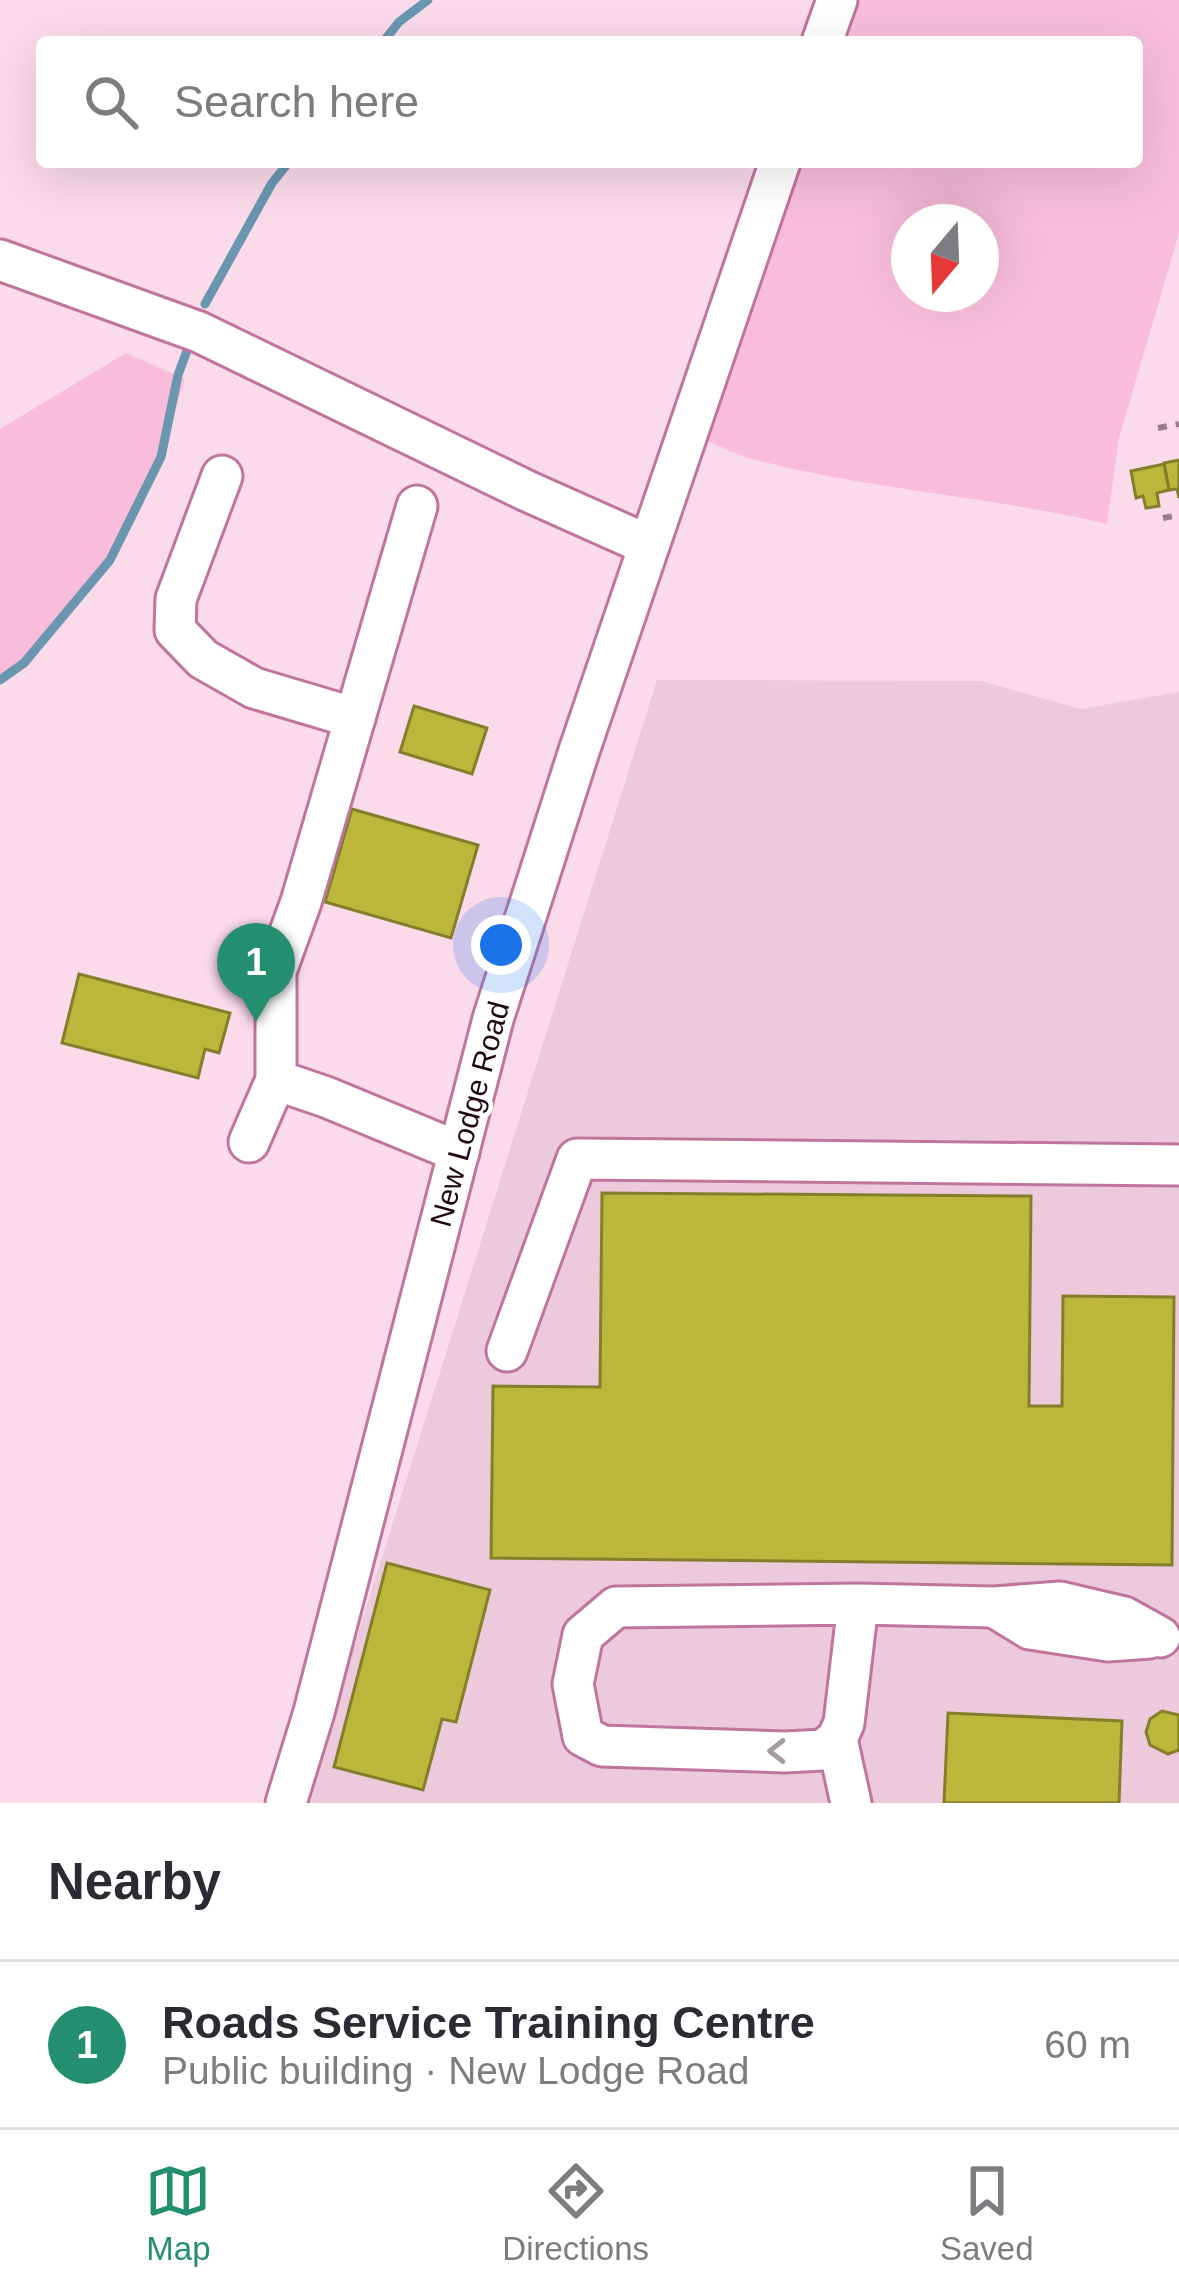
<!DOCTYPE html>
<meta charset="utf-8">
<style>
:root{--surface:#fff;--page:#f7f7f7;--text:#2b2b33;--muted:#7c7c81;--line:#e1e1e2;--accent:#248f6e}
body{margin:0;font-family:Arial,sans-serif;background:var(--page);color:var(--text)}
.compass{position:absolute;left:891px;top:204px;width:108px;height:108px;border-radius:50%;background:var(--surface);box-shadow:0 12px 48px #0002;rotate:199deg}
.you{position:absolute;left:501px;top:945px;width:42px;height:42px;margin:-30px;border:9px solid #fff;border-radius:50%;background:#1a73e8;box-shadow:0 0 0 18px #1a73e833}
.badge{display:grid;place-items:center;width:78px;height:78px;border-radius:50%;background:var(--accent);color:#fff;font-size:39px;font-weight:700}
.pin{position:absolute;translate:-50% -99px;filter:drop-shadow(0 3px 6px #0008)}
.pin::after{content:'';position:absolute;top:63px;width:42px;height:36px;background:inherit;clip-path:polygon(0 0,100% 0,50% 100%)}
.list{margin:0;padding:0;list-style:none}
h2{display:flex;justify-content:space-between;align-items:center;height:156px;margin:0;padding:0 48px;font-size:51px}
h2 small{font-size:39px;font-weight:400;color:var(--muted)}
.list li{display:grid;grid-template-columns:78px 1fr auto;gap:36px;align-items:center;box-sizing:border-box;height:168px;padding:0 48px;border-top:3px solid var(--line)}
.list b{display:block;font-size:45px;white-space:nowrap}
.list p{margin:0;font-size:39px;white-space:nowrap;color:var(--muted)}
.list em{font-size:39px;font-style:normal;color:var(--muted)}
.icon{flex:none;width:66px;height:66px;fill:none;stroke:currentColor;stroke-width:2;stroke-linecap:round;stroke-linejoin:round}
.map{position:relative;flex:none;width:1179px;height:1803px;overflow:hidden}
.search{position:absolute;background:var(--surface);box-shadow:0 12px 48px #0002;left:36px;right:36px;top:36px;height:132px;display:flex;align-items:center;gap:30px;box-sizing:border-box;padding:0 42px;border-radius:12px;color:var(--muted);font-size:45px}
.sheet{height:324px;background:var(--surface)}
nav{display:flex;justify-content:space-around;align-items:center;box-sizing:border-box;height:168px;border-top:3px solid var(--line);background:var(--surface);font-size:33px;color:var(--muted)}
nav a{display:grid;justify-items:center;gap:6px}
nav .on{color:var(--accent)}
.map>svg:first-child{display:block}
.built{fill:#edcadb}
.green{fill:#f9bddb;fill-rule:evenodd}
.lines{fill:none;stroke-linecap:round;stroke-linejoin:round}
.stream{stroke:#6a96b0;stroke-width:9}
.building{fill:#bcb73b;stroke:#827f2b;stroke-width:3}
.minor-casing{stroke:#bf759d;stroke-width:45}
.path{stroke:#9a7c8b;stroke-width:6;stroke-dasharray:9 9;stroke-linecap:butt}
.minor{stroke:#fff;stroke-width:39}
.oneway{stroke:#a69ba1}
.labels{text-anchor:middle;stroke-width:9;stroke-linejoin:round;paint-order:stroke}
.street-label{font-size:30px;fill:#210615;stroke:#fff}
</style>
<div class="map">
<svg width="1179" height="1803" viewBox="0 0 1179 1803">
<rect width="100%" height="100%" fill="#fbdaea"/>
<path class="built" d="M657,680L981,681L1081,709L1179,692V1803H305Z"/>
<g class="green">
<path d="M860,0H1179V233L1119,438L1107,524C990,496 868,490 752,459C735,454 718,445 701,438L802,162H1137V42H847ZM909,222H981V294H909Z"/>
<path d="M126,353L185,379L161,457L110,560L24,663L0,680V429Z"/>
</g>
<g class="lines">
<g class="stream">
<path d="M383,42L399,22L428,0"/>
<path d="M205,304L272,183L289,162"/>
<path d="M0,680L24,663L110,560L161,457L178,375L188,348"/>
</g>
</g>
<g class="building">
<path d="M1179,460V498L1177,489L1169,490L1164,463Z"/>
<path d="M1164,464L1169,490L1157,493L1159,506L1146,508L1143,496L1136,498L1131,471Z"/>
<path d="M414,706L487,728L472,774L400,752Z"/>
<path d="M352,809L478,845L451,938L325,902Z"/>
<path d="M79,974L230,1013L219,1053L205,1049L198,1078L62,1043Z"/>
<path d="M602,1193L1031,1196L1029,1406H1062L1063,1296L1174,1297L1172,1565L491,1558L493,1386L600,1387Z"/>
<path d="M387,1563L490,1590L456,1722L442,1719L423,1790L334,1767Z"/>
<path d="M1162,1711L1179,1715V1750L1168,1754L1150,1745L1146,1732L1150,1719Z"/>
<path d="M948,1713L1122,1721L1119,1803H944Z"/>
</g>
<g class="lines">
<defs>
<g id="minor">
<path d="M822,42L837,0"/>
<path d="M0,260L199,332L527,491L648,545"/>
<path d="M222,476L176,599L175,630L203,659L254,688L355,718"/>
<path d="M276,1080L326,1097L459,1152"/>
<path d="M249,1142L276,1080V971L301,902L417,506"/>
<path d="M507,1351L577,1159L1179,1165"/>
<path d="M858,1604L844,1723L837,1739L823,1750L785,1752L602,1746L583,1736L573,1684L583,1635L616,1607L858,1604L994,1607L1060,1602L1124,1617L1160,1637"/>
<path d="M999,1610L1030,1629L1108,1641L1150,1638"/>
<path d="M837,1739L851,1803"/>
<path d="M286,1803L314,1712L493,1019L579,751L780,162"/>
</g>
</defs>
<use href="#minor" class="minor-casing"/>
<g class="path">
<path d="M1158,428L1179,424"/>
<path d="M1163,518L1179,515"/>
</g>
<use href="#minor" class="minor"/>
</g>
<defs><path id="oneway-chevron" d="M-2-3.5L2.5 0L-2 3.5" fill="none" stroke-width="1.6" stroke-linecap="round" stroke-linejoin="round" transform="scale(3)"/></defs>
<use class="oneway" href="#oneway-chevron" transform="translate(777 1751) rotate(-180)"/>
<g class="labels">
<g class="street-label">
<text transform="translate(470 1114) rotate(-75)" y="10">New Lodge Road</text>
</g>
</g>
</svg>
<svg class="compass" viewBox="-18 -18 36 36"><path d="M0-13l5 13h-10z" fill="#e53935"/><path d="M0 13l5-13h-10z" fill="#7c7c81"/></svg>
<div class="you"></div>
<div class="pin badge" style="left:256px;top:1022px">1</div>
<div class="search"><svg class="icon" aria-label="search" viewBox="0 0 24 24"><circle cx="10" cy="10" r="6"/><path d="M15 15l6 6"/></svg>Search here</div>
</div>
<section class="sheet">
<h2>Nearby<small></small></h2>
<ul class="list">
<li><span class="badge">1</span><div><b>Roads Service Training Centre</b><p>Public building · New Lodge Road</p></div><em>60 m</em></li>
</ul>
</section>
<nav>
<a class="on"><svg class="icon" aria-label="map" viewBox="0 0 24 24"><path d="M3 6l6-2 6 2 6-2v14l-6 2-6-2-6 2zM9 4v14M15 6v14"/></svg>Map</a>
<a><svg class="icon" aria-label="directions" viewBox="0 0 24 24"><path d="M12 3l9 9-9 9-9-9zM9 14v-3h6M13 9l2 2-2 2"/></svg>Directions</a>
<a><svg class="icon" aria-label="saved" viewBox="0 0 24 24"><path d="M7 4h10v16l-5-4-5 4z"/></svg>Saved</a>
</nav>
